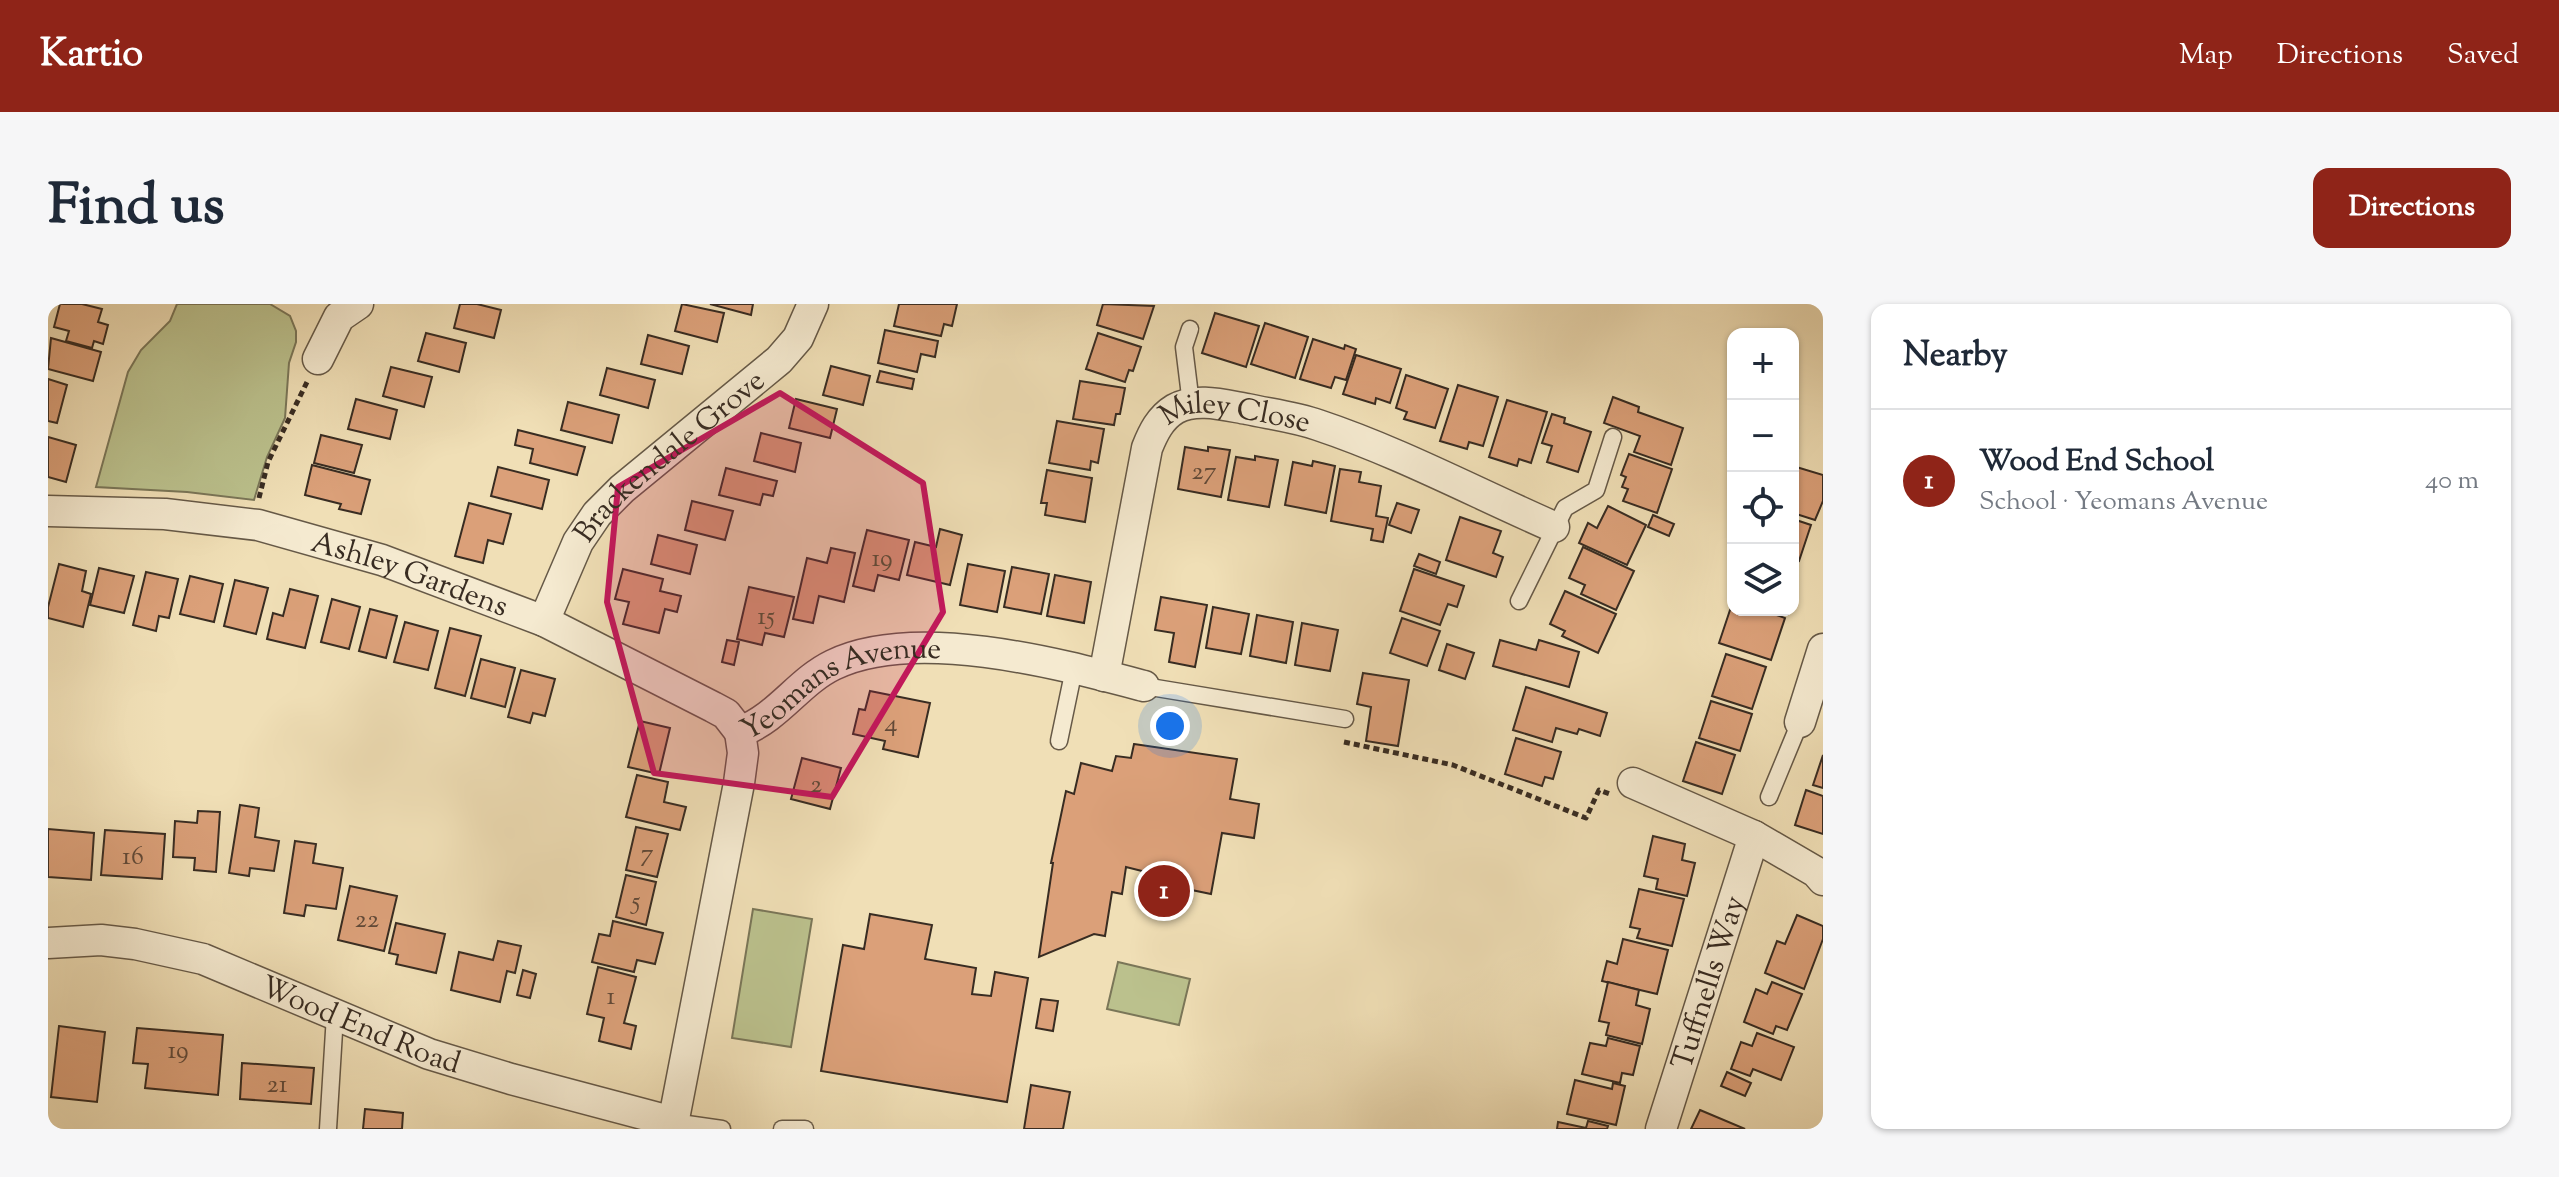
<!DOCTYPE html>
<meta charset="utf-8">
<style>
:root{--surface:#fff;--page:#f6f6f7;--text:#1f2937;--muted:#747a83;--line:#e0e1e3;--accent:#8f2418}
body{margin:0;font-family:"Sorts Mill Goudy",serif;background:var(--page);color:var(--text)}
.controls{position:absolute;right:24px;top:24px;display:grid;overflow:hidden;border-radius:16px;box-shadow:0 2px 6px #0004}
.controls button{width:72px;height:72px;display:grid;place-items:center;padding:0;border:0;border-bottom:2px solid var(--line);background:var(--surface);color:var(--text);font:40px sans-serif}
.you{position:absolute;left:1122px;top:422px;width:28px;height:28px;margin:-20px;border:6px solid #fff;border-radius:50%;background:#1a73e8;box-shadow:0 0 0 12px #1a73e833}
.badge{display:grid;place-items:center;width:52px;height:52px;border-radius:50%;background:var(--accent);color:#fff;font-size:26px;font-weight:700}
.pin{position:absolute;translate:-50% -50%;border:4px solid #fff;box-shadow:0 2px 8px #0006}
.list{margin:0;padding:0;list-style:none}
h2{display:flex;justify-content:space-between;align-items:center;height:104px;margin:0;padding:0 32px;font-size:34px}
h2 small{font-size:26px;font-weight:400;color:var(--muted)}
.list li{display:grid;grid-template-columns:52px 1fr auto;gap:24px;align-items:center;box-sizing:border-box;height:144px;padding:0 32px;border-top:2px solid var(--line)}
.list b{display:block;font-size:30px;white-space:nowrap}
.list p{margin:0;font-size:26px;white-space:nowrap;color:var(--muted)}
.list em{font-size:26px;font-style:normal;color:var(--muted)}
.icon{flex:none;width:44px;height:44px;fill:none;stroke:currentColor;stroke-width:2;stroke-linecap:round;stroke-linejoin:round}
.map{position:relative;flex:none;width:1775px;height:825px;overflow:hidden;border-radius:16px}
header{display:flex;align-items:center;gap:48px;box-sizing:border-box;height:112px;padding:0 40px;background:var(--accent);color:#fff}
header strong{font-size:38px}
nav{display:flex;gap:44px;margin-inline-start:auto;font-size:28px}
.intro{display:flex;align-items:center;justify-content:space-between;box-sizing:border-box;height:192px;padding:0 48px}
h1{margin:0;font-size:56px}
.button{padding:20px 36px;border-radius:16px;background:var(--accent);color:#fff;font-size:28px;font-weight:700}
main{display:flex;gap:48px;padding:0 48px}
aside{flex:1;background:var(--surface);border-radius:16px;box-shadow:0 2px 6px #0004}
.map>svg:first-child{display:block}
.green{fill:#bbc18d;stroke:#7a7658;stroke-width:2}
.building{fill:#dba079;stroke:#382c22;stroke-width:2}
.lines{fill:none;stroke-linecap:round;stroke-linejoin:round}
.service-casing{stroke:#665947;stroke-width:19}
.minor-casing{stroke:#665947;stroke-width:33}
.path{stroke:#382c22;stroke-width:5;stroke-dasharray:6 4;stroke-linecap:butt}
.service{stroke:#f5ead0;stroke-width:16}
.minor{stroke:#f5ead0;stroke-width:30}
.marked{fill:#c2185b;fill-opacity:0.2;stroke:#c2185b;stroke-width:6;stroke-linejoin:round}
.labels{text-anchor:middle;stroke-width:7;stroke-linejoin:round;paint-order:stroke}
.number-label{font-size:26px;fill:#614938}
.street-label{font-size:30px;fill:#382c22;stroke:#f5ead0}
</style>
<header>
<strong>Kartio</strong>
<nav><a>Map</a><a>Directions</a><a>Saved</a></nav>
</header>
<div class="intro"><h1>Find us</h1><a class="button">Directions</a></div>
<main>
<div class="map">
<svg width="1775" height="825" viewBox="0 0 1775 825">
<rect width="100%" height="100%" fill="#f0dfb6"/>
<filter id="stains"><feTurbulence type="fractalNoise" baseFrequency=".0025" numOctaves="4"/><feColorMatrix values="0 0 0 0 .2 0 0 0 0 .09 0 0 0 0 .02 0 0 0 .5 -.17"/></filter>
<radialGradient id="worn" r=".72"><stop offset=".6" stop-color="#630" stop-opacity="0"/><stop offset="1" stop-color="#630" stop-opacity=".3"/></radialGradient>
<g class="green">
<path d="M129,0H222L242,12L248,27V38L241,59L237,114L219,153L206,196L139,188L48,183L80,68L93,46L122,17Z"/>
<path d="M705,605L764,615L743,743L684,734Z"/>
<path d="M1070,658L1142,675L1131,721L1059,705Z"/>
</g>
<g class="building">
<path d="M12,0H34L54,5L50,18L60,21L55,40L46,37L44,44L18,37L21,27L6,23Z"/>
<path d="M412,0H429L453,6L446,34L406,24Z"/>
<path d="M634,0L676,9L669,38L627,27Z"/>
<path d="M662,0H705L703,11Z"/>
<path d="M851,0H909L904,22L896,20L893,32L846,22Z"/>
<path d="M1055,0L1106,2L1095,35L1049,21Z"/>
<path d="M1167,9L1211,22L1198,63L1154,49Z"/>
<path d="M1217,19L1260,33L1247,74L1203,60Z"/>
<path d="M837,26L890,37L887,53L873,50L869,68L830,59Z"/>
<path d="M378,29L418,39L411,68L370,57Z"/>
<path d="M1050,29L1093,43L1085,67L1081,66L1077,78L1038,65Z"/>
<path d="M600,31L641,42L634,70L593,60Z"/>
<path d="M3,34L53,48L45,77L0,65Z"/>
<path d="M1265,35L1296,45L1297,41L1308,45L1298,76L1287,73L1283,84L1252,75Z"/>
<path d="M1308,51L1353,65L1342,99L1328,94L1327,100L1295,90Z"/>
<path d="M783,62L822,72L815,101L775,91Z"/>
<path d="M343,63L384,73L376,103L335,92Z"/>
<path d="M559,64L607,76L600,104L552,91Z"/>
<path d="M832,67L866,75L864,85L829,78Z"/>
<path d="M1358,71L1400,85L1387,124L1356,115L1359,108L1348,104Z"/>
<path d="M0,75L19,81L9,119L0,117Z"/>
<path d="M1032,77L1077,84L1072,110H1068L1066,121L1025,115Z"/>
<path d="M1410,81L1450,93L1435,142L1421,138L1419,145L1392,137Z"/>
<path d="M1565,93L1591,103L1590,108L1635,124L1623,161L1586,148L1592,132L1556,119Z"/>
<path d="M308,95L349,106L342,135L300,125Z"/>
<path d="M748,95L789,105L782,134L741,124Z"/>
<path d="M1459,96L1499,108L1483,159L1471,155L1469,162L1441,153Z"/>
<path d="M520,98L571,111L564,139L513,126Z"/>
<path d="M1504,110L1517,114L1516,119L1543,128L1530,168L1499,158L1504,142L1494,139Z"/>
<path d="M1009,117L1056,125L1050,159L1043,157L1042,166L1001,159Z"/>
<path d="M470,126L537,143L529,171L482,159L485,145L467,141Z"/>
<path d="M713,129L753,139L747,168L706,157Z"/>
<path d="M273,131L314,141L306,169L266,159Z"/>
<path d="M0,133L28,141L18,178L0,173Z"/>
<path d="M1137,143L1160,147V143L1182,146L1173,193L1130,185Z"/>
<path d="M1581,150L1624,165L1609,209L1575,197L1580,185L1574,183L1578,173L1573,171Z"/>
<path d="M1207,152L1230,156L1221,203L1180,196L1188,153L1207,156Z"/>
<path d="M1265,157L1287,162L1278,209L1237,201L1245,158L1264,162Z"/>
<path d="M264,161L322,176L313,210L291,205L293,200L257,191Z"/>
<path d="M1745,162L1775,171V197L1767,216L1745,209Z"/>
<path d="M450,163L501,176L494,205L443,192Z"/>
<path d="M678,164L729,177L725,192L715,190L712,201L671,191Z"/>
<path d="M1292,165L1313,168L1311,178L1333,182L1328,212L1340,214L1335,238L1323,236L1325,225L1283,217Z"/>
<path d="M999,166L1044,174L1037,218L997,211L999,199H993Z"/>
<path d="M644,197L685,207L677,236L637,226Z"/>
<path d="M421,199L463,210L455,240L440,236L435,259L407,252Z"/>
<path d="M1349,199L1371,206L1363,229L1341,221Z"/>
<path d="M1560,202L1598,221L1579,261L1531,239L1540,219L1549,224Z"/>
<path d="M1605,211L1626,220L1621,232L1600,223Z"/>
<path d="M1412,213L1453,227L1445,249L1455,253L1448,273L1398,256Z"/>
<path d="M1745,215L1763,221L1751,257L1745,255Z"/>
<path d="M892,225L914,231L902,281L859,271L867,238L888,243Z"/>
<path d="M819,226L861,236L851,276L830,271L826,287L805,282Z"/>
<path d="M610,231L649,241L642,270L603,260Z"/>
<path d="M1535,243L1586,267L1568,306L1533,290L1537,281L1521,274Z"/>
<path d="M783,244L807,249L796,298L771,292L765,319L745,315L759,254L779,259Z"/>
<path d="M1371,250L1392,258L1388,270L1366,262Z"/>
<path d="M11,260L38,267L34,287L43,290L35,323L0,314V303Z"/>
<path d="M920,260L957,267L949,308L912,301Z"/>
<path d="M964,263L1001,270L993,310L956,303Z"/>
<path d="M51,264L86,272L76,309L42,301Z"/>
<path d="M575,265L615,275L612,287L633,292L629,308L617,305L611,329L575,320L581,298L567,295Z"/>
<path d="M1366,265L1416,282L1409,303L1400,300L1392,321L1352,307Z"/>
<path d="M98,268L130,275L121,314L111,312L108,327L85,321Z"/>
<path d="M1007,271L1043,278L1036,319L999,312Z"/>
<path d="M142,272L175,280L166,318L132,310Z"/>
<path d="M187,276L220,284L208,330L176,322Z"/>
<path d="M701,283L746,293L736,333L717,329L714,341L689,335Z"/>
<path d="M242,285L270,292L257,344L219,335L225,309L235,312Z"/>
<path d="M1517,287L1568,310L1550,349L1514,332L1517,327L1502,320Z"/>
<path d="M1113,293L1159,301L1147,363L1121,358L1126,329L1107,326Z"/>
<path d="M284,295L312,303L301,345L273,338Z"/>
<path d="M1685,297V306H1714L1737,314L1723,356L1671,339Z"/>
<path d="M1165,303L1201,310L1193,350L1158,344Z"/>
<path d="M322,305L349,312L338,354L311,347Z"/>
<path d="M1209,311L1245,318L1238,359L1202,352Z"/>
<path d="M1354,314L1392,327L1379,362L1342,349Z"/>
<path d="M357,318L390,327L380,366L346,358Z"/>
<path d="M1254,319L1290,326L1282,367L1247,361Z"/>
<path d="M402,324L433,332L417,392L387,384Z"/>
<path d="M679,336L691,338L686,361L674,358Z"/>
<path d="M1452,336L1488,346L1491,336L1531,348L1521,383L1445,362Z"/>
<path d="M1399,340L1426,349L1417,375L1391,366Z"/>
<path d="M1678,350L1718,363L1704,405L1664,392Z"/>
<path d="M433,355L467,364L457,403L423,394Z"/>
<path d="M473,366L507,375L497,412L485,409L482,419L460,413Z"/>
<path d="M1315,369L1361,376L1350,442L1318,437L1323,403L1309,400Z"/>
<path d="M1478,383L1559,409L1552,432L1531,425L1529,430L1508,424L1504,438L1465,426Z"/>
<path d="M822,387L882,399L870,453L835,445L837,437L805,430L811,405L817,406Z"/>
<path d="M1663,397L1704,410L1692,447L1651,434Z"/>
<path d="M592,417L622,424L611,470L580,463Z"/>
<path d="M1468,434L1513,448L1505,475L1497,473L1494,482L1457,470Z"/>
<path d="M1648,438L1687,451L1674,490L1635,477Z"/>
<path d="M1086,440L1189,455L1182,495L1211,500L1206,534L1174,529L1163,590L1100,577L1102,569L1078,563L1074,590L1064,588L1057,632L1046,630L991,653L1005,559H1003L1018,487L1026,490L1033,459L1064,467L1068,452L1083,454Z"/>
<path d="M1775,451V484L1765,481Z"/>
<path d="M754,454L793,464L782,505L743,495Z"/>
<path d="M589,471L620,478L616,498L638,503L632,526L578,513Z"/>
<path d="M1758,486L1775,492V530L1747,521Z"/>
<path d="M192,501L211,504L207,533L231,537L226,567L202,564L201,572L181,569Z"/>
<path d="M150,507L172,508L168,568L146,566L147,554L125,553L127,517L149,519Z"/>
<path d="M588,523L620,530L609,573L578,566Z"/>
<path d="M0,525L46,529L43,576L0,573Z"/>
<path d="M57,526L117,530L114,575L53,571Z"/>
<path d="M1605,532L1637,540L1634,556L1647,559L1639,592L1608,585L1610,575L1596,572Z"/>
<path d="M247,537L268,540L265,559L295,564L288,605L258,601L256,612L236,609Z"/>
<path d="M578,571L608,578L598,621L568,613Z"/>
<path d="M302,582L349,592L336,647L290,636Z"/>
<path d="M1591,585L1636,595L1624,642L1589,634L1592,625L1582,623Z"/>
<path d="M822,610L884,621L877,655L928,664L924,690L943,692L947,668L980,674L959,798L773,767L795,641L816,645Z"/>
<path d="M1749,611L1775,622V635L1756,685L1717,669L1729,637L1737,640Z"/>
<path d="M565,617L615,629L607,660L589,656L586,668L544,658L551,630L562,632Z"/>
<path d="M348,619L397,630L388,669L348,660L350,651L341,649Z"/>
<path d="M1575,635L1620,646L1609,690L1554,677L1559,657L1569,660Z"/>
<path d="M450,637L473,642L467,669L459,667L452,698L403,686L411,648L445,656Z"/>
<path d="M550,663L588,673L576,719L588,722L583,745L551,737L556,714L539,710Z"/>
<path d="M475,666L488,670L482,694L469,691Z"/>
<path d="M1560,678L1591,686L1588,701L1602,705L1594,740L1558,731L1561,719L1551,717Z"/>
<path d="M1724,678L1754,690L1739,726L1728,722L1725,730L1696,718L1708,685L1719,690Z"/>
<path d="M993,695L1010,697L1005,727L988,724Z"/>
<path d="M11,722L57,728L49,798L3,793Z"/>
<path d="M89,724L175,731L170,791L97,784L100,760L85,759Z"/>
<path d="M1709,729L1746,743L1733,776L1705,765L1702,772L1683,765L1693,738L1704,742Z"/>
<path d="M1560,734L1592,742L1585,771L1574,769L1572,779L1534,770L1542,739L1558,742Z"/>
<path d="M194,759L266,764L263,800L192,795Z"/>
<path d="M1679,768L1703,779L1697,792L1673,782Z"/>
<path d="M1527,776L1564,785L1565,779L1577,782L1568,821L1519,810Z"/>
<path d="M983,781L1022,788L1015,825H976Z"/>
<path d="M317,805L355,809L354,825H315Z"/>
<path d="M1652,806L1697,825H1643Z"/>
<path d="M1540,817L1560,822L1559,825H1509L1510,818L1538,824Z"/>
</g>
<g class="lines">
<defs>
<g id="service">
<path d="M1142,25L1136,43L1143,100"/>
<path d="M1471,297L1517,204L1548,186L1565,133"/>
<path d="M1096,382L1297,415"/>
<path d="M1011,437L1026,365"/>
<path d="M1721,493L1752,418"/>
<path d="M625,818L674,825"/>
<path d="M280,825L287,711"/>
<path d="M734,825H757"/>
</g>
<g id="minor">
<path d="M270,55L291,13L310,0"/>
<path id="s1" d="M0,207L117,210L210,221L334,256L496,317L665,403L678,410L692,428"/>
<path id="s2" d="M496,317L530,238L549,210L574,185L731,56L750,34L765,0"/>
<path id="s3" d="M1056,372L1099,144C1105,129 1112,114 1127,105C1148,93 1176,101 1199,105C1222,110 1247,113 1270,121C1351,148 1428,189 1506,223"/>
<path d="M1752,418L1775,345"/>
<path d="M1585,479L1706,532L1768,568L1775,576"/>
<path id="s4" d="M0,639L53,636L87,640L155,655L381,750L463,775L625,818"/>
<path id="s5" d="M624,825L691,479L695,449L692,428C731,413 750,378 785,361C867,321 1012,360 1096,382"/>
<path id="s6" d="M1613,825L1706,532"/>
</g>
</defs>
<use href="#service" class="service-casing"/>
<use href="#minor" class="minor-casing"/>
<g class="path">
<path d="M211,194L220,158L259,78"/>
<path d="M1296,438L1405,461L1538,514L1551,486L1562,490"/>
</g>
<use href="#service" class="service"/>
<use href="#minor" class="minor"/>
</g>
<path class="marked" d="M732,89L875,179L895,308L784,493L606,469L559,298L570,183Z"/>
<g class="labels">
<g class="number-label">
<text x="1156" y="175">27</text>
<text x="834" y="262">19</text>
<text x="718" y="320">15</text>
<text x="843" y="427">4</text>
<text x="768" y="488">2</text>
<text x="599" y="557">7</text>
<text x="85" y="560">16</text>
<text x="588" y="605">5</text>
<text x="319" y="623">22</text>
<text x="563" y="700">1</text>
<text x="130" y="754">19</text>
<text x="229" y="788">21</text>
</g>
<g class="street-label">
<text dy="10" stroke="none"><textPath href="#s3" startOffset="342">Miley Close</textPath></text>
<text dy="10" stroke="none"><textPath href="#s2" startOffset="212">Brackendale Grove</textPath></text>
<text dy="10" stroke="none"><textPath href="#s1" startOffset="370">Ashley Gardens</textPath></text>
<text dy="10" stroke="none"><textPath href="#s5" startOffset="518">Yeomans Avenue</textPath></text>
<text dy="10" stroke="none"><textPath href="#s6" startOffset="154">Tuffnells Way</textPath></text>
<text dy="10" stroke="none"><textPath href="#s4" startOffset="328">Wood End Road</textPath></text>
</g>
</g>
<rect width="100%" height="100%" filter="url(#stains)"/>
<rect width="100%" height="100%" fill="url(#worn)"/>
</svg>
<div class="controls">
<button>+</button>
<button>−</button>
<button><svg class="icon" aria-label="locate" viewBox="0 0 24 24"><circle cx="12" cy="12" r="6"/><path d="M12 2v4M12 18v4M2 12h4M18 12h4"/></svg></button>
<button><svg class="icon" aria-label="layers" viewBox="0 0 24 24"><path d="M12 4l9 5-9 5-9-5zM3 14l9 5 9-5"/></svg></button>
</div>
<div class="you"></div>
<div class="pin badge" style="left:1116px;top:587px">1</div>
</div>
<aside>
<h2>Nearby<small></small></h2>
<ul class="list">
<li><span class="badge">1</span><div><b>Wood End School</b><p>School · Yeomans Avenue</p></div><em>40 m</em></li>
</ul>
</aside>
</main>
